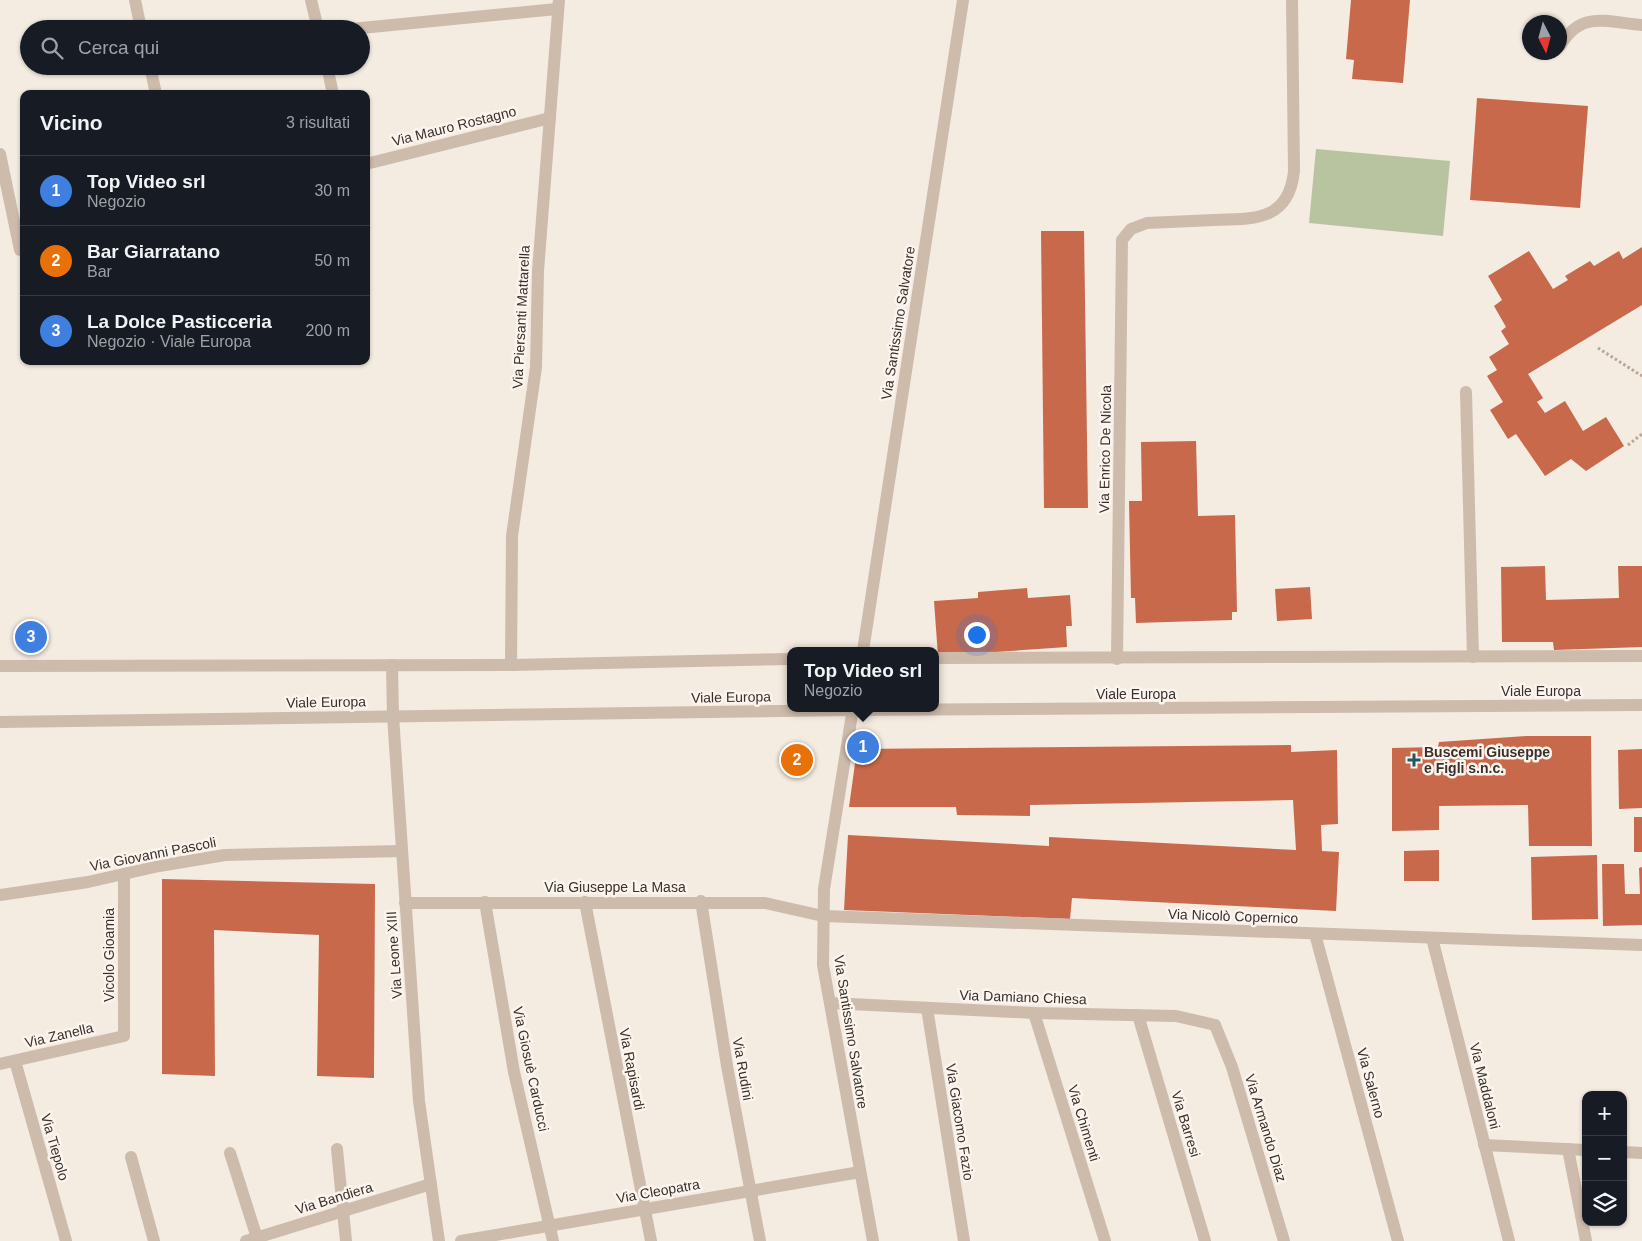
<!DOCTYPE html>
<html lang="it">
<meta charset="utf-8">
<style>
:root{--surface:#171b24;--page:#20242c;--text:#f1f3f6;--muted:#9ea1a6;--line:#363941;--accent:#0f766e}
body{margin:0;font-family:Arial,sans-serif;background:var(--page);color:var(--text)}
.controls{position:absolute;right:15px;bottom:15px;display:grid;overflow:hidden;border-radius:10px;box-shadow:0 1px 4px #0004}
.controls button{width:45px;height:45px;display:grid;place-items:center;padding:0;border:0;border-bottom:1px solid var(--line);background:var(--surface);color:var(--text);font:25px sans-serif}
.compass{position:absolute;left:1522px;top:15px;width:45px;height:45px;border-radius:50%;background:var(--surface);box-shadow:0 1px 4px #0004;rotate:174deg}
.you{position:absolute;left:976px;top:634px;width:18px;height:18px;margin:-12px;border:4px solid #fff;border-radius:50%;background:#1a73e8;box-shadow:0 0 0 8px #1a73e833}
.badge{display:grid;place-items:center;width:32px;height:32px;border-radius:50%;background:var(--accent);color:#fff;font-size:16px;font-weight:700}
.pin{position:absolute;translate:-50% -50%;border:2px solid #fff;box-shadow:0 1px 5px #0006}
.popup{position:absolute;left:787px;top:647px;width:152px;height:65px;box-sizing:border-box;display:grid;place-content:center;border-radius:10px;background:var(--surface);filter:drop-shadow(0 1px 4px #0005);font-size:16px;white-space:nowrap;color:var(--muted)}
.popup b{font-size:19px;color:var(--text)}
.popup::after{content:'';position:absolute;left:50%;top:100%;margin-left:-10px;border:10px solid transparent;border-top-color:var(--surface)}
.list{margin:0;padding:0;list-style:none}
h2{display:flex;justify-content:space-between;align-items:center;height:65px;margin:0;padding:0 20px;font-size:21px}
h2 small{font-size:16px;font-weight:400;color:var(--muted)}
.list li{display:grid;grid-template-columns:32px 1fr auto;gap:15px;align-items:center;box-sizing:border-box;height:70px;padding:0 20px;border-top:1px solid var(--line)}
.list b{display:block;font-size:19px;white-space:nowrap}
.list p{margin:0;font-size:16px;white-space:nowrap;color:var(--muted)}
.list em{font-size:16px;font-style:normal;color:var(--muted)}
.icon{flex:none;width:28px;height:28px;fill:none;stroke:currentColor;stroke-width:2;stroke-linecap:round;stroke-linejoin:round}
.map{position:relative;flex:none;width:1642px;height:1241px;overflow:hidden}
.search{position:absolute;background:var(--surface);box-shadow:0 1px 4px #0004;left:20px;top:20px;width:350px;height:55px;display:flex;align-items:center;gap:12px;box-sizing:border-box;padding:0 18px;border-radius:28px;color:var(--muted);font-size:19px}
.panel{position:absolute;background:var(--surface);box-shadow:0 1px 4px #0004;left:20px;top:90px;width:350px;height:275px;border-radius:10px}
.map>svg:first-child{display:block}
.green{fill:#b8c4a0}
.building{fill:#c8694b}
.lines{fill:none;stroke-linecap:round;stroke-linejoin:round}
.path{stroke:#b9a596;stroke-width:3;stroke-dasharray:2.5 2.5;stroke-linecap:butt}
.service{stroke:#cdbbac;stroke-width:12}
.minor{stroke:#cdbbac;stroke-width:12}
.tertiary{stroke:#cdbbac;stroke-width:12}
.poi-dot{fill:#1f5a5e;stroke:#fbf5ee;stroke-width:2}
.labels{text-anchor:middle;stroke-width:5;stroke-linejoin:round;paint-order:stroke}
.street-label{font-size:14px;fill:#3b302b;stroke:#fbf5ee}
.poi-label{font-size:14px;font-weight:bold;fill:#3b302b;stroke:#fbf5ee;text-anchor:start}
</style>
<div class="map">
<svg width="1642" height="1241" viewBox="0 0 1642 1241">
<rect width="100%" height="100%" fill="#f4ebe1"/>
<path class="green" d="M1316,149L1450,161L1443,236L1309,223Z"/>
<g class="building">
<path d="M1351,0H1410L1403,83L1352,79L1354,60L1346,59Z"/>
<path d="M1477,98L1588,106L1580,208L1470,200Z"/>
<path d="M1041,231H1084L1088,508H1044Z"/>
<path d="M1642,247V305L1528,374L1543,398L1537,402L1545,413L1565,401L1583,431L1606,417L1624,446L1586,471L1571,459L1545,476L1516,434L1508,439L1490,410L1503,402L1487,376L1497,370L1489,357L1509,344L1501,331L1506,327L1494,306L1502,300L1488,276L1529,251L1553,289L1568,280L1565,276L1590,261L1594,266L1619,251L1623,259Z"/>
<path d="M1196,441L1198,516L1235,515L1237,612H1232V620L1136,623L1135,598H1131L1129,501H1142L1141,442Z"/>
<path d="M1545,566L1546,600L1619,598L1618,566H1642V647L1554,650L1553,642H1502L1501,567Z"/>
<path d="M1310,587L1312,619L1277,621L1275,589Z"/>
<path d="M1027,588L1028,598L1070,595L1072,626H1066L1067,647L938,656L934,601L978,598V592Z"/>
<path d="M1527,736H1591L1592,846H1529L1528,805L1439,806V830L1392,831V748L1438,747L1439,742Z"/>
<path d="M1291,745V752L1337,750L1338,824L1321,825L1322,851L1339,852L1336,911L1072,898L1070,919L844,910L848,835L1049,846V837L1296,850L1293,800L1030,805V816L957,815L956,807H849L857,749Z"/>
<path d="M1642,749V808L1619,809L1618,750Z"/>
<rect x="1634" y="817" width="8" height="35"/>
<path d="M1439,850V881H1404V851Z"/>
<path d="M1597,855L1598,919L1532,920L1531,857Z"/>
<path d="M1602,864H1624L1625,894H1640L1639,868L1642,867V925L1603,926Z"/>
<path d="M162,879L375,884L374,1078L317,1076L319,935L214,930L215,1076L162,1074Z"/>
</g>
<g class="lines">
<g class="path">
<path d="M1598,348L1642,376"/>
<path d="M1628,445L1642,434"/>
</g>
<g class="service">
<path d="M393,716L419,1101L439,1241"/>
<path d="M1315,934L1398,1241"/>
<path d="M1432,938L1509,1241"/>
<path d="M927,1008L964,1241"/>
<path d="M1034,1013L1105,1241"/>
<path d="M1138,1015L1205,1241"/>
<path d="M1215,1025L1232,1067L1284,1241"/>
<path d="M1568,1149L1586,1241"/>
</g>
<g class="minor">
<path d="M135,0L141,29"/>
<path d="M311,0L318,29"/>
<path d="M351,29L557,9"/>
<path d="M1560,46C1581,10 1606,22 1642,25"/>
<path d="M150,66L156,94"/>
<path d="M327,66L333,94"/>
<path d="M0,154L20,250H24"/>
<path d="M366,164L550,118"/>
<path d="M1466,392L1473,657"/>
<path d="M863,651L963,0"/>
<path d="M1117,659L1122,240L1131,229L1147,223C1169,222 1192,221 1214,220C1254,219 1289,221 1294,171L1292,0"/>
<path d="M392,665L393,716"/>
<path d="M511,665L512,536L536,367L538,271L559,0"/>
<path d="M853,708L824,889L823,965L873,1241"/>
<path d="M0,895L88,882L159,866L225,855L402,851"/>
<path d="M701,901L727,1066L760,1241"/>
<path d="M485,902L514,1072L553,1241"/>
<path d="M585,902L651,1241"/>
<path d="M405,903H765L823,916L1642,945"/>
<path d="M830,1003L1034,1013L1176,1016L1215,1025"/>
<path d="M15,1061L66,1241"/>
<path d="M0,1064L124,1036V874"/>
<path d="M1484,1145L1586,1150"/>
<path d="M337,1149L346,1241"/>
<path d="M1623,1152L1642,1153"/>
<path d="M230,1153L257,1238"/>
<path d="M131,1157L154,1241"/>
<path d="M246,1241L431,1184"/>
<path d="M461,1241L860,1172"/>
</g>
<g class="tertiary">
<path d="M936,658L1642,656"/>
<path d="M0,666L511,665L790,659"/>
<path d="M0,722L852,710L1642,705"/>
</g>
</g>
<path class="poi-dot" d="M1411.5 752.5h5v5h5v5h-5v5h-5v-5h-5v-5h5z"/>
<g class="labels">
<g class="street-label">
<text transform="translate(454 126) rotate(-14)" y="5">Via Mauro Rostagno</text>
<text transform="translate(521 317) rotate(-87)" y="5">Via Piersanti Mattarella</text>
<text transform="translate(898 323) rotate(-81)" y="5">Via Santissimo Salvatore</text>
<text transform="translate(1105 449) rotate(-89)" y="5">Via Enrico De Nicola</text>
<text x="1541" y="696">Viale Europa</text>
<text x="1136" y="699">Viale Europa</text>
<text transform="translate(731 697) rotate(-1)" y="5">Viale Europa</text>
<text transform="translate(326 702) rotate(-1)" y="5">Viale Europa</text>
<text transform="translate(153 854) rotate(-11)" y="5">Via Giovanni Pascoli</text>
<text x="615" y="892">Via Giuseppe La Masa</text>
<text transform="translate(1233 916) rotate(2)" y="5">Via Nicolò Copernico</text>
<text transform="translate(109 955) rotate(-90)" y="5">Vicolo Gioamia</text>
<text transform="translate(394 955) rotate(-94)" y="5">Via Leone XIII</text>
<text transform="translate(1023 997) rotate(2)" y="5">Via Damiano Chiesa</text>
<text transform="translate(851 1032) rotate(81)" y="5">Via Santissimo Salvatore</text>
<text transform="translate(59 1035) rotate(-13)" y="5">Via Zanella</text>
<text transform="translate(531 1069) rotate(78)" y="5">Via Giosuè Carducci</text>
<text transform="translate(632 1069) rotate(79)" y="5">Via Rapisardi</text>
<text transform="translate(743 1069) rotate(80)" y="5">Via Rudini</text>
<text transform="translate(1371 1083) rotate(75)" y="5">Via Salerno</text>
<text transform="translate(1485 1086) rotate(76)" y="5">Via Maddaloni</text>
<text transform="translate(960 1122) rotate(81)" y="5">Via Giacomo Fazio</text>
<text transform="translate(1084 1123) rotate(73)" y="5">Via Chimenti</text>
<text transform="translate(1186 1124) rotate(73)" y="5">Via Barresi</text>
<text transform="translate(1266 1128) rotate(73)" y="5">Via Armando Diaz</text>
<text transform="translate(55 1147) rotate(74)" y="5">Via Tiepolo</text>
<text transform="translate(658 1191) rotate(-10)" y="5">Via Cleopatra</text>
<text transform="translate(334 1198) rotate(-17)" y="5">Via Bandiera</text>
</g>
<g class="poi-label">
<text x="1424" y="757">Buscemi Giuseppe<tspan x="1424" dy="16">e Figli s.n.c.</tspan></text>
</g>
</g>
</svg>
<div class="controls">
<button>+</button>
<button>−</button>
<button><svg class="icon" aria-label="layers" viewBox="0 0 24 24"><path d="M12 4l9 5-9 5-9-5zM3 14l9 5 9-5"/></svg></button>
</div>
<svg class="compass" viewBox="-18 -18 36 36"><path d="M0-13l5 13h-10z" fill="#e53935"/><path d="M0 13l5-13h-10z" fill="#9ea1a6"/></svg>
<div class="you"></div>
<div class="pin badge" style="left:863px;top:747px;background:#3f7fe0">1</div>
<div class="popup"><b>Top Video srl</b>Negozio</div>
<div class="pin badge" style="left:797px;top:760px;background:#e8710a">2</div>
<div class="pin badge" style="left:31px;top:637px;background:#3f7fe0">3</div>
<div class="search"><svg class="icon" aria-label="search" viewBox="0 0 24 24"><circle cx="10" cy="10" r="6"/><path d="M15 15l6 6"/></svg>Cerca qui</div>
<section class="panel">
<h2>Vicino<small>3 risultati</small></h2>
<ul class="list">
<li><span class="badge" style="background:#3f7fe0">1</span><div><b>Top Video srl</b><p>Negozio</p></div><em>30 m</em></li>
<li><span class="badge" style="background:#e8710a">2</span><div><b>Bar Giarratano</b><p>Bar</p></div><em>50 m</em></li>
<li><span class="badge" style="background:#3f7fe0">3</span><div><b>La Dolce Pasticceria</b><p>Negozio · Viale Europa</p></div><em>200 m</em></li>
</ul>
</section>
</div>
